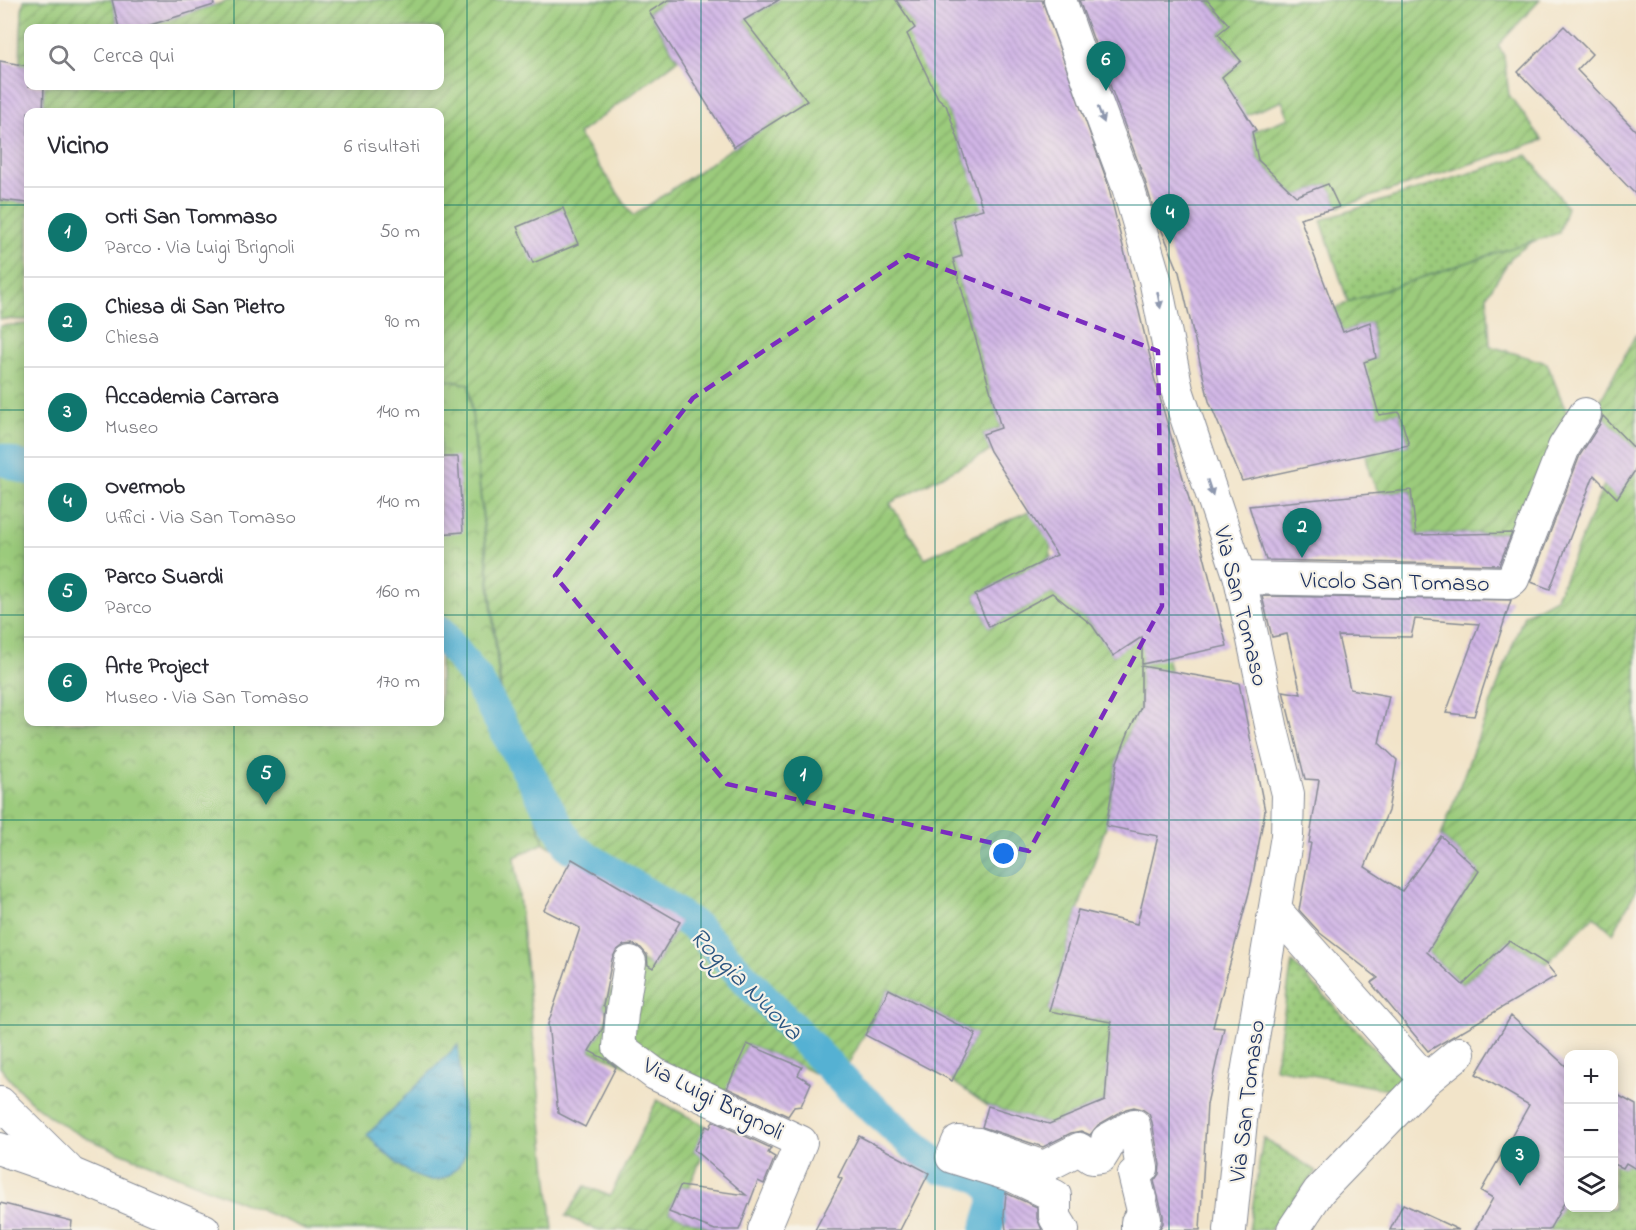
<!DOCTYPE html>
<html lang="it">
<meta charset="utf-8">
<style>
:root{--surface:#fff;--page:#f2f2f3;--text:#2b2b33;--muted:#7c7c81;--line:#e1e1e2;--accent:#0f766e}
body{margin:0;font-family:"Indie Flower",sans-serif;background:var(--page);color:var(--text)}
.controls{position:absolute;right:18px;bottom:18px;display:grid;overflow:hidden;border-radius:12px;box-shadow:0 3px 15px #0003}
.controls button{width:54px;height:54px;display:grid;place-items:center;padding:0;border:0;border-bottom:2px solid var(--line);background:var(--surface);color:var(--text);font:30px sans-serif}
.you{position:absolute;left:1004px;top:854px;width:21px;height:21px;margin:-15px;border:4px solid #fff;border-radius:50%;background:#1a73e8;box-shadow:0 0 0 9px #1a73e833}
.badge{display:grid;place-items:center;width:39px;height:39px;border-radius:50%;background:var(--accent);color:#fff;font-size:20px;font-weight:700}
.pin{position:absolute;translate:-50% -50px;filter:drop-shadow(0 2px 3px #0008)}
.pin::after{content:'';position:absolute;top:32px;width:21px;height:18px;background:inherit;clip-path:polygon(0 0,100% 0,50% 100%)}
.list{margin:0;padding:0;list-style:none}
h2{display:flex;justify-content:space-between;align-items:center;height:78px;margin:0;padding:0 24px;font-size:26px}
h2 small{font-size:20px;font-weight:400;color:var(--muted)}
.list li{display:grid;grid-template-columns:39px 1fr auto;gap:18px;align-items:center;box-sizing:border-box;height:90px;padding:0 24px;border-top:2px solid var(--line)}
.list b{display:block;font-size:22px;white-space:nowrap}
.list p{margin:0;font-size:20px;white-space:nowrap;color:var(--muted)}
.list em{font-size:20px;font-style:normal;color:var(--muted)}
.icon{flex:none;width:33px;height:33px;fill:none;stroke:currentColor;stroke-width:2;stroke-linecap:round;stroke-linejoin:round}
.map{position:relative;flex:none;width:1636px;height:1230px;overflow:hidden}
.search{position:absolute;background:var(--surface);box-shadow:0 3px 15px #0003;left:24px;top:24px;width:420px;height:66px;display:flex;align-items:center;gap:15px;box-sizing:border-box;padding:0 21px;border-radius:12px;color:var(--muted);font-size:22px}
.panel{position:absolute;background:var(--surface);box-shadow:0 3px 15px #0003;left:24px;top:108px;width:420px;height:618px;border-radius:12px}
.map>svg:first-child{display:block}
.grass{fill:url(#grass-dots);stroke:#5b7d6c;stroke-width:1.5}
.park{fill:url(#park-crowns);stroke:#5b7d6c;stroke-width:1.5}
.garden{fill:url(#garden-furrows);stroke:#5b7d6c;stroke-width:1.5}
.water{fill:url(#water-ripples);stroke:#387098;stroke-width:1.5}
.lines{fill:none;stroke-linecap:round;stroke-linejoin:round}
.canal{stroke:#55b1d3;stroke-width:32}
.building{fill:url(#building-back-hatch)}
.minor-casing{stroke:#868a94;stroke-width:34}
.minor{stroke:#fff;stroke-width:32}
.oneway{fill:#8d97ae}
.marked{fill:none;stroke:#7b2cbf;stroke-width:4.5;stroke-dasharray:12 8;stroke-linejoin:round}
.grid{fill:none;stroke:#0f766e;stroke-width:1.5;stroke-opacity:0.55}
.labels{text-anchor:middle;stroke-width:4.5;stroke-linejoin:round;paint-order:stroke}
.street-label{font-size:24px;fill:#1b2f5e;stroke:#f7f3e8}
.water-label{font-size:26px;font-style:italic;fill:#2c5681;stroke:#f7f3e8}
</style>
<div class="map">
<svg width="1636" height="1230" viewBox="0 0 1636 1230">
<defs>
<pattern id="grass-dots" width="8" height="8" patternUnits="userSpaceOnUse" patternTransform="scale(1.5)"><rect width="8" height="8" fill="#9bcb7b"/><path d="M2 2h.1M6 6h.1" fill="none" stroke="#7ea568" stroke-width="1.8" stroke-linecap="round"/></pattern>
<pattern id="park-crowns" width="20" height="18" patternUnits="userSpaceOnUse" patternTransform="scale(1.5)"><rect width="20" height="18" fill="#9bcb7b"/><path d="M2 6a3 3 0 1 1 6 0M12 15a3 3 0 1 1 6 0" fill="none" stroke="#7ea568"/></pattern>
<pattern id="garden-furrows" width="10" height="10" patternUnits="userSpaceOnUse" patternTransform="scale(1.5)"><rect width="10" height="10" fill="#9bcb7b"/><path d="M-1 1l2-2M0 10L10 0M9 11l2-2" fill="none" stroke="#7ea568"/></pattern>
<pattern id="water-ripples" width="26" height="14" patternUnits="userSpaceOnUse" patternTransform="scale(1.5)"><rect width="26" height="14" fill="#55b1d3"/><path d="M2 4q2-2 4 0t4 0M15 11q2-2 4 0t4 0" fill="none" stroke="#4690ae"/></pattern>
<pattern id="building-back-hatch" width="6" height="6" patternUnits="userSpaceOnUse" patternTransform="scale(1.5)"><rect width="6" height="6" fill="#d1b6e6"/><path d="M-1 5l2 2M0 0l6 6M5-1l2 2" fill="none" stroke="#a994be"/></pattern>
</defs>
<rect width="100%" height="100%" fill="#f7f3e8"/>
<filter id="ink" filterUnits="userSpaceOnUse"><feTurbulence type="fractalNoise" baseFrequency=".0167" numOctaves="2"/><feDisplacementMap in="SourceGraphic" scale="12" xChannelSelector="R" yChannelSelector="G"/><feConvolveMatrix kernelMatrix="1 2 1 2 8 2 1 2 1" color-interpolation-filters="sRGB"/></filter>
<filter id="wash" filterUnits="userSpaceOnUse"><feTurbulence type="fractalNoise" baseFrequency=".008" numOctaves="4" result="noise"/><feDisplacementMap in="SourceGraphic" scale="24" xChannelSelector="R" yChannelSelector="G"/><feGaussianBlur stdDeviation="1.35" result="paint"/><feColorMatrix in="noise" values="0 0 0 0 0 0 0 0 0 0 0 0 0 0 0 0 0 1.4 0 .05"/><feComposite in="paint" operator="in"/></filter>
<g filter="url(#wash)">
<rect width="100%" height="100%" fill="#f2e4c9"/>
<g class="grass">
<path d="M1527,155L1567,207L1559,233L1348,302L1321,220Z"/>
<path d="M1292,962L1401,1077L1389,1090L1275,1068Z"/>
<path d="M1263,1138L1316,1171L1270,1230H1249Z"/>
<path d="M1626,1163L1636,1169V1230H1549L1568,1194V1208H1614V1164L1622,1168Z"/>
</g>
<path class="park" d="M28,324V722H440V379L469,384L502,711L544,843L515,857L553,1230H308L84,1137C46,1117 26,1101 0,1067V326Z"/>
<g class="garden">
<path d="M24,0H112L119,28H28V66L20,64L22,11Z"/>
<path d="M231,0H668L649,12L678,60L578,134L633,216L734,147L807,101L744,20L779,0H896L915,28L938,98L946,105L970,173L982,197L984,209L953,217L962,256L953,259L1001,428L983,434L990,451L890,503L925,558L1029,511L1050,543L1051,558L975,595L989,627L1052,593L1092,625L1113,655L1160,625L1172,678H1141V707L1129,731L1117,762L1106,826L1078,910L1049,1011L1111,1022L1105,1101L1049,1124L988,1106L952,1081L976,1034L889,989L837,1085L802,1067L747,1044L727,1090L695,1094L589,1050L610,1015L603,1006L613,986L623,950L654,968L680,922L544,843L503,708L469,384L440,379V112H43L44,86H440V28H141Z"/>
<path d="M1207,0H1540L1498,45L1504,56L1509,95L1543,140L1339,207L1328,184L1296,196L1258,160L1252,132L1289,118L1282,101L1244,116L1237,100L1222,77L1241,61L1218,34L1229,25Z"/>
<path d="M0,200L28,203V320L0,319Z"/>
<path d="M1535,240L1512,256L1487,295L1490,346L1547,363L1573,429L1527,532L1416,535L1411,490L1379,493L1370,475L1366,454L1409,445L1399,412L1379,415L1347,368L1376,358L1371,322L1343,332L1334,309L1348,302Z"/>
<path d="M1636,334V450L1596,409Z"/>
<path d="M1636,469V890L1613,933L1594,916L1546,964L1509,941L1463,985L1427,952L1479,871L1441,836L1524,615L1556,598L1604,485L1617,497Z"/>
<path d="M657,1100L706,1126L694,1150L702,1157L689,1187L680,1186L669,1212L715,1230H596L566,1216L585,1186L610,1196Z"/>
</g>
<path class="water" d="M458,1045L466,1153C438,1211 396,1163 367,1135Z"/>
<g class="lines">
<g class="canal">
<path d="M0,459L28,469"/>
<path d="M440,632L476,678L570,847L655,899L697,928L851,1089L940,1168L971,1173L983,1179L992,1189L995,1202L986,1230"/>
</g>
</g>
<g id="blocks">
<g class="building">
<path d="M112,0H213L214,5L141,28H119Z"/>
<path d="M668,0H779L744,20L807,101L734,147L649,12Z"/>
<path d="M896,0H1042L1107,181L1154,373L1153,374L1192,509L1227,646L1142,664V637L1113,656L1092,625L1052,593L989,627L975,595L1057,555L990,451L983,434L1001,428L953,259L962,256L953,217L983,209L946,105L938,98L907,34L915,28Z"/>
<path d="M1079,0H1207L1229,25L1218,34L1241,61L1222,77L1256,130L1252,132L1258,160L1296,196L1328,184L1339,207L1300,218L1343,332L1370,322L1376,358L1364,362L1379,415L1399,412L1409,445L1242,481L1209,401L1179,272L1155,214L1145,181Z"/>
<path d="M1564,26L1592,54L1577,70L1636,131V195L1518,72Z"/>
<path d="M0,61L28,66V86H44L43,112H28V203L0,200Z"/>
<path d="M563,208L578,244L533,263L517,227Z"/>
<path d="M1603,416L1636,450V469L1617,498L1594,475L1550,589L1531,582L1580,455L1600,424Z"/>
<path d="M440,457H458L463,532L440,534Z"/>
<path d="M1411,490L1416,535L1512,533L1499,565L1266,560L1249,506Z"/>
<path d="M1262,596L1511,600L1474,716L1446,713L1479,624L1415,619L1411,637L1338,636L1350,689L1389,696L1379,743L1397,760L1388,811L1365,867L1402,891L1441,836L1479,871L1427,952L1463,985L1509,941L1546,964L1556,976L1428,1051L1371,983L1378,978L1320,933L1299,910L1311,843H1309L1319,780L1305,779L1283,691L1301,694L1287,634L1272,637Z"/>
<path d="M1141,666L1239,683L1265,811L1251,885L1213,1027L1224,1028L1207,1104L1200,1230H1159L1163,1223V1215L1154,1181L1159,1174L1160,1165L1152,1122L1149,1114L1142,1109L1134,1107L1126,1109L1098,1125L1090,1135L1081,1131L1071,1133L1043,1147L982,1127L988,1106L1049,1124L1105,1101L1111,1022L1049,1011L1078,910L1137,924L1158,836L1106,826L1117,762L1129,731L1141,707Z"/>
<path d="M572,859L680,922L653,968L648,965L647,955L641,948L633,944L624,945L616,951L612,959L603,1006L605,1008L603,1028L589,1051L607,1060L616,1067L585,1127L558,1113L548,1024L580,928L544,910Z"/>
<path d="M889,989L976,1034L952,1081L865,1035Z"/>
<path d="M1511,1016L1569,1069V1194L1549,1230H1475L1493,1198L1481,1191L1529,1105L1476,1074Z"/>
<path d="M747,1044L802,1067L798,1075L811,1083L801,1106L794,1107L788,1116L727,1088Z"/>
<path d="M1614,1093L1636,1105V1169L1626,1163L1623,1168L1614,1164Z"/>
<path d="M713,1121L771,1148L768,1153L775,1157L764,1184L758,1181L739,1230H715L669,1212L680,1186L746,1195L694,1150L706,1126L710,1128Z"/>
<path d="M859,1136L929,1173L900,1230H815L842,1179L838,1177Z"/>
<path d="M1006,1193L1037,1207V1218L1042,1230H1006L1004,1215Z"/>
<path d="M0,1203L72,1221L71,1230H0Z"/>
<path d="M1403,1204L1459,1230H1390Z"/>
</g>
</g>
</g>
<g filter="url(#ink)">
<use href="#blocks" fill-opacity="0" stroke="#868a94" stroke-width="1.5"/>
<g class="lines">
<defs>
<g id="minor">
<path d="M1060,0L1094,96L1128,187L1155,279L1177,390L1240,578L1272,730L1288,794L1287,836L1244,1091L1230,1230"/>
<path d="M1240,578L1508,583L1513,579L1564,447L1585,414"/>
<path d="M1275,910L1426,1080"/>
<path d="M630,962L622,1013L619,1047L655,1074L801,1142L764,1230"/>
<path d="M0,1103L67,1169"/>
<path d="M0,1149L72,1174L204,1230"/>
<path d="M1063,1230L1055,1217V1196L1013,1176L952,1157L958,1142L978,1144L1044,1167L1079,1149L1092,1158L1101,1157L1106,1149L1107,1140L1134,1125L1142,1168L1134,1174L1145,1219L1137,1222V1230"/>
<path d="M1293,1230L1319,1191L1426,1080L1459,1053"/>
</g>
</defs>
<use href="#minor" class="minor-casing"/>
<use href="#minor" class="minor"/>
</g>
<defs><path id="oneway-solid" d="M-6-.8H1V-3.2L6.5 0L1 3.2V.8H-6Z" transform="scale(1.5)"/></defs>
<g class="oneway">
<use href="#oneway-solid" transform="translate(1101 115) rotate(69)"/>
<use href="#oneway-solid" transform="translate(1159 300) rotate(79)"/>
<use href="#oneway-solid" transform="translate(1210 488) rotate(72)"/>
</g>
</g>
<path class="marked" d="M908,255L1158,351L1162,606L1029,851L727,784L555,576L693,398Z"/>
<path class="grid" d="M234,0V28M467,0V1230M701,0V1230M935,0V1230M1169,0V1230M1402,0V1230M234,86V112M0,205H28M440,205H1636M0,410H28M440,410H1636M0,615H28M440,615H1636M234,722V1230M0,820H1636M0,1025H1636"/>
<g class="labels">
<g class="street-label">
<text transform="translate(1395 581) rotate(1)" y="8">Vicolo San Tomaso</text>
<text transform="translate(1242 606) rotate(76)" y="8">Via San Tomaso</text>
<text transform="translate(714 1098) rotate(27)" y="8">Via Luigi Brignoli</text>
<text transform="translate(1246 1101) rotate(-83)" y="8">Via San Tomaso</text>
</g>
<g class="water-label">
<text transform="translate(747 983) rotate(45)" y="9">Roggia Nuova</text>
</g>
</g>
</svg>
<div class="controls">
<button>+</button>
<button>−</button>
<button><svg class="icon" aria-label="layers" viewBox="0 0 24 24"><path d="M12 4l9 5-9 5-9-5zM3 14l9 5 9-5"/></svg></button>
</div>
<div class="you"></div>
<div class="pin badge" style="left:803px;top:806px">1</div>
<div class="pin badge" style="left:1302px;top:558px">2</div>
<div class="pin badge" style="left:1520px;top:1186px">3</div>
<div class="pin badge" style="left:1170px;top:244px">4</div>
<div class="pin badge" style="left:266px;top:805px">5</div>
<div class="pin badge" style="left:1106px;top:91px">6</div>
<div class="search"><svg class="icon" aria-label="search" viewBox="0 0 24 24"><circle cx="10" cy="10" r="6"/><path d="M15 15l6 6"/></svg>Cerca qui</div>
<section class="panel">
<h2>Vicino<small>6 risultati</small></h2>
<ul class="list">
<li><span class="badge">1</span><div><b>Orti San Tommaso</b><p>Parco · Via Luigi Brignoli</p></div><em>50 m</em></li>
<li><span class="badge">2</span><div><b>Chiesa di San Pietro</b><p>Chiesa</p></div><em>90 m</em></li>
<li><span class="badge">3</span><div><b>Accademia Carrara</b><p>Museo</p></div><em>140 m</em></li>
<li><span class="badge">4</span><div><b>Overmob</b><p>Uffici · Via San Tomaso</p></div><em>140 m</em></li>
<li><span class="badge">5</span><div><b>Parco Suardi</b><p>Parco</p></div><em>160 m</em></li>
<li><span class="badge">6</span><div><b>Arte Project</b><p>Museo · Via San Tomaso</p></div><em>170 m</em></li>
</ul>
</section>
</div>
